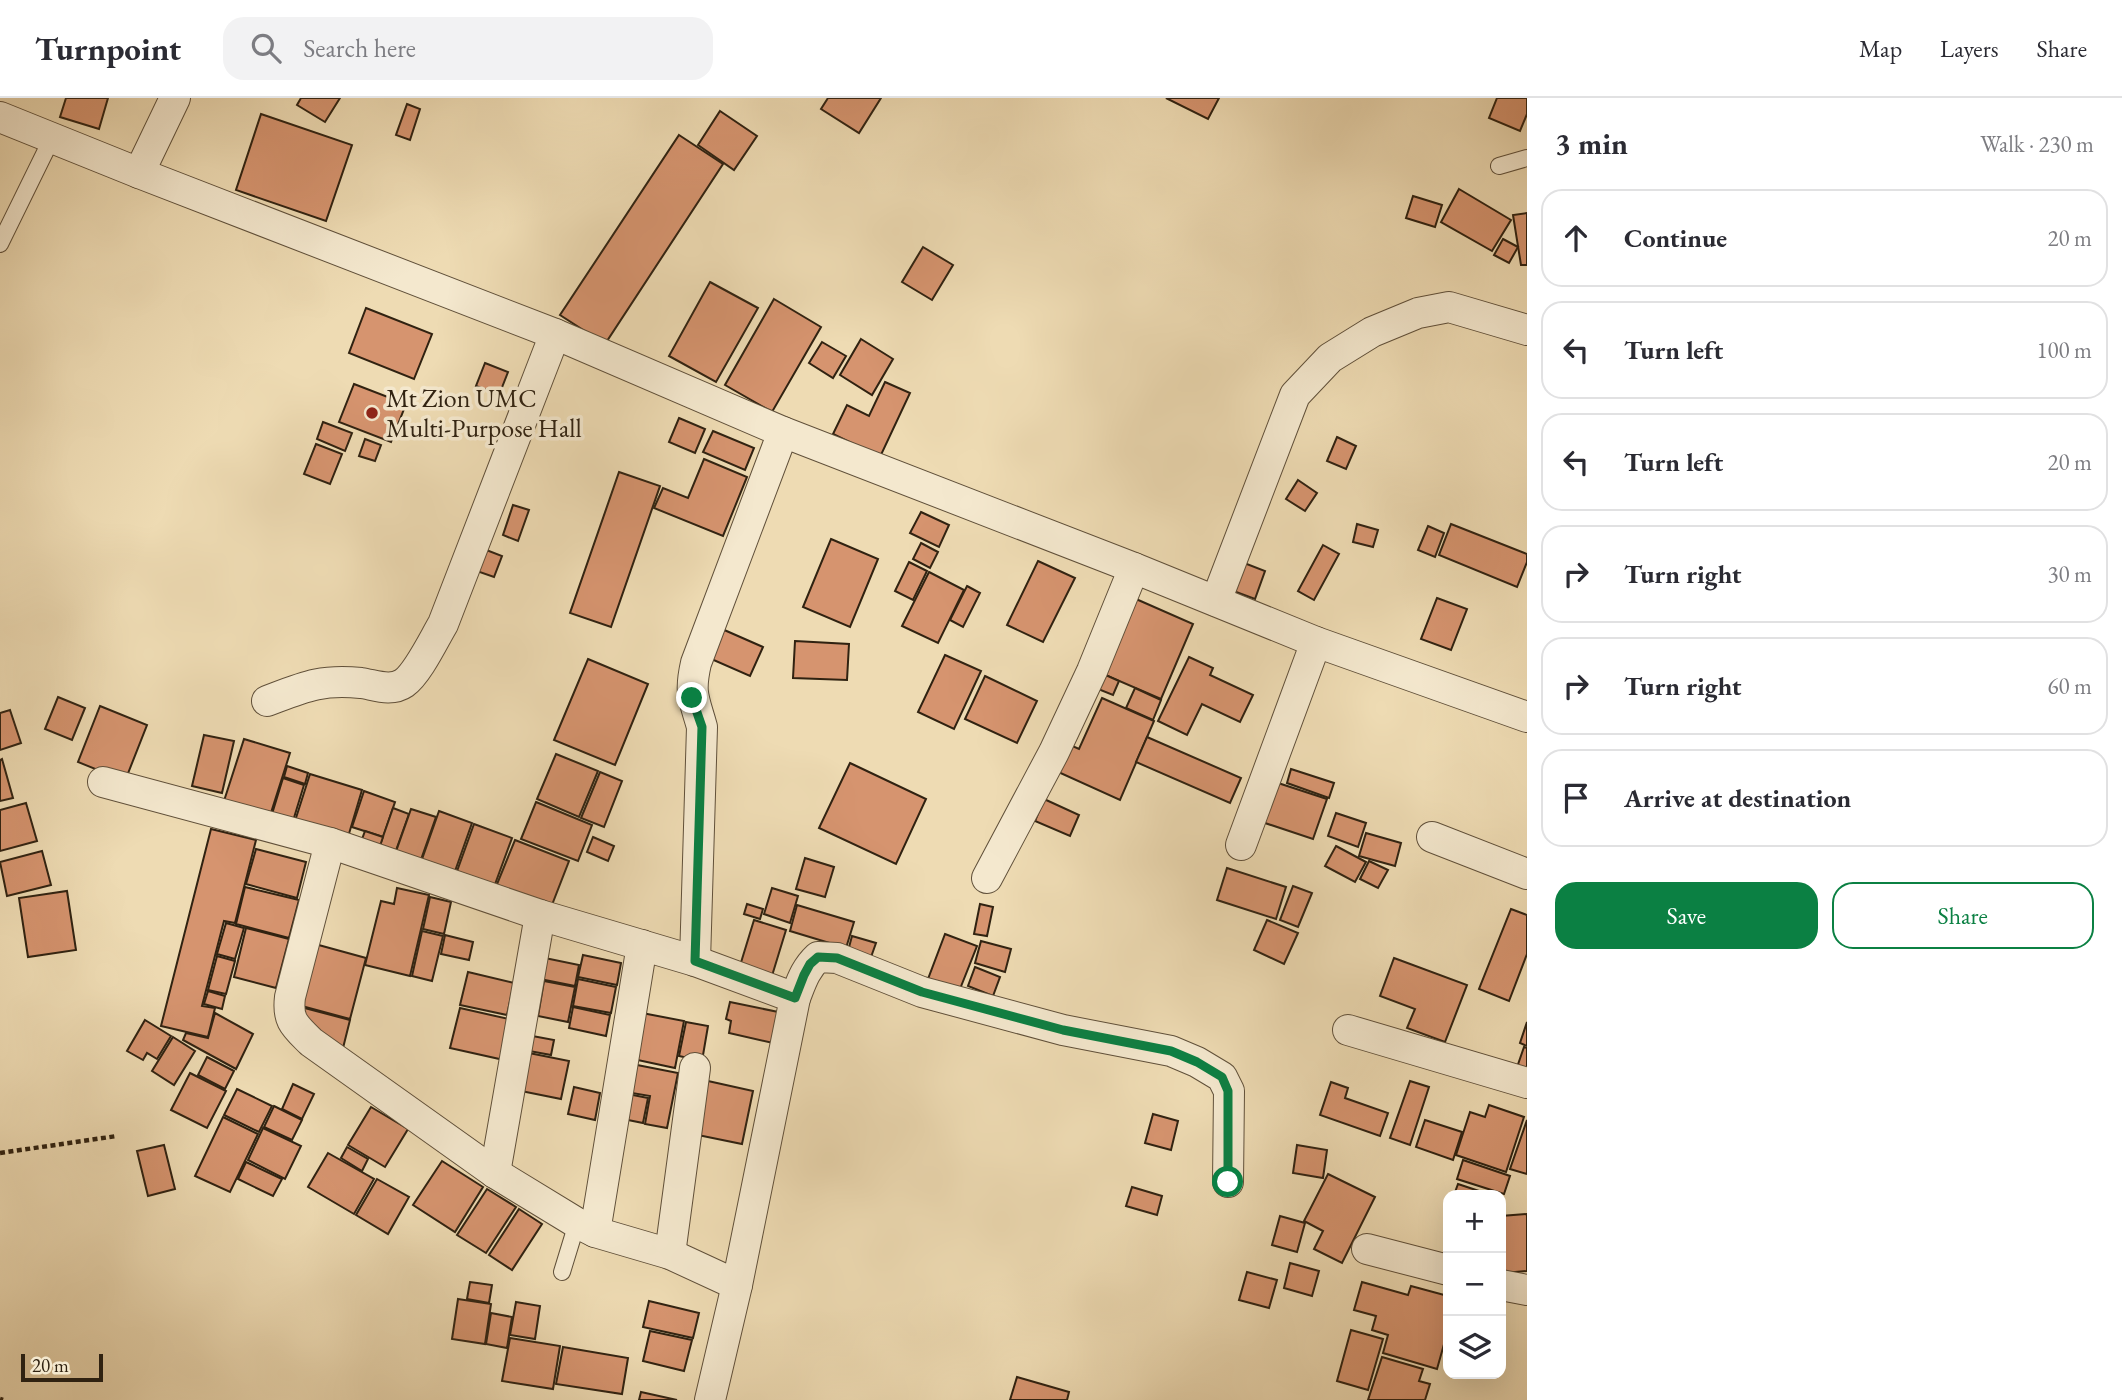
<!DOCTYPE html>
<meta charset="utf-8">
<style>
:root{--surface:#fff;--page:#f2f2f3;--text:#2b2b33;--muted:#7c7c81;--line:#e1e1e2;--accent:#0b8043}
body{margin:0;font-family:"EB Garamond",serif;background:var(--page);color:var(--text)}
.controls{position:absolute;right:21px;bottom:21px;display:grid;overflow:hidden;border-radius:14px;box-shadow:0 7px 28px #0002}
.controls button{width:63px;height:63px;display:grid;place-items:center;padding:0;border:0;border-bottom:2px solid var(--line);background:var(--surface);color:var(--text);font:35px sans-serif}
.scale{position:absolute;left:21px;bottom:18px;width:82px;box-sizing:border-box;padding-left:7px;border:4px solid #302211;border-top:0;font-size:19px;line-height:24px;white-space:nowrap;color:#302211;-webkit-text-stroke:5px #f4e8ce;paint-order:stroke}
.stop{position:absolute;width:21px;height:21px;margin:-16px;border:5px solid #0b8043;border-radius:50%;background:#fff}
.stop.end{background:#0b8043;border-color:#fff;box-shadow:0 2px 7px #0008}
.list{margin:0;padding:0;list-style:none}
h2{display:flex;justify-content:space-between;align-items:center;height:91px;margin:0;padding:0 28px;font-size:30px}
h2 small{font-size:23px;font-weight:400;color:var(--muted)}
.list li{display:grid;grid-template-columns:46px 1fr auto;gap:21px;align-items:center;box-sizing:border-box;height:98px;margin:0 14px 14px;padding:0 14px;border:2px solid var(--line);border-radius:21px}
.list b{display:block;font-size:26px;white-space:nowrap}
.list em{font-size:23px;font-style:normal;color:var(--muted)}
.actions{display:flex;gap:14px;padding:21px 28px}
.actions a{flex:1;padding:16px 0;border:2px solid var(--accent);border-radius:21px;text-align:center;font-size:24px;color:var(--accent)}
.actions .main{background:var(--accent);color:#fff}
.icon{flex:none;width:38px;height:38px;fill:none;stroke:currentColor;stroke-width:2;stroke-linecap:round;stroke-linejoin:round}
.map{position:relative;flex:none;width:1527px;height:1302px;overflow:hidden}
header{display:flex;align-items:center;gap:42px;box-sizing:border-box;height:98px;padding:0 35px;background:var(--surface);border-bottom:2px solid var(--line)}
header strong{font-size:33px}
nav{display:flex;gap:38px;margin-inline-start:auto;font-size:24px}
.search{width:490px;height:63px;background:var(--page);display:flex;align-items:center;gap:18px;box-sizing:border-box;padding:0 24px;border-radius:21px;color:var(--muted);font-size:26px}
main{display:flex}
aside{flex:1;background:var(--surface)}
.map>svg:first-child{display:block}
.building{fill:#d6946f;stroke:#302211;stroke-width:2}
.lines{fill:none;stroke-linecap:round;stroke-linejoin:round}
.lane-casing{stroke:#60503a;stroke-width:18}
.street-casing{stroke:#60503a;stroke-width:32}
.path{stroke:#302211;stroke-width:4.5;stroke-dasharray:5 3.5;stroke-linecap:butt}
.lane{stroke:#f4e8ce;stroke-width:16}
.street{stroke:#f4e8ce;stroke-width:30}
.route{stroke:#0b8043;stroke-width:9}
.poi-dot{fill:#8f2418;stroke:#f4e8ce;stroke-width:2.5}
.labels{text-anchor:middle;stroke-width:7;stroke-linejoin:round;paint-order:stroke}
.poi-label{font-size:26px;fill:#302211;stroke:#f4e8ce;text-anchor:start}
</style>
<header>
<strong>Turnpoint</strong>
<div class="search"><svg class="icon" aria-label="search" viewBox="0 0 24 24"><circle cx="10" cy="10" r="6"/><path d="M15 15l6 6"/></svg>Search here</div>
<nav><a>Map</a><a>Layers</a><a>Share</a></nav>
</header>
<main>
<div class="map">
<svg width="1527" height="1302" viewBox="0 0 1527 1302">
<rect width="100%" height="100%" fill="#eedbb3"/>
<filter id="stains"><feTurbulence type="fractalNoise" baseFrequency=".00286" numOctaves="4"/><feColorMatrix values="0 0 0 0 .2 0 0 0 0 .09 0 0 0 0 .02 0 0 0 .5 -.17"/></filter>
<radialGradient id="worn" r=".72"><stop offset=".6" stop-color="#630" stop-opacity="0"/><stop offset="1" stop-color="#630" stop-opacity=".3"/></radialGradient>
<g class="building">
<path d="M66,0H108L99,31L60,19Z"/>
<path d="M301,0H340L325,24L297,7Z"/>
<path d="M828,0H881L859,35L821,11Z"/>
<path d="M1166,0H1219L1208,21Z"/>
<path d="M1497,0H1527V16L1520,33L1489,20Z"/>
<path d="M407,6L420,11L410,42L396,37Z"/>
<path d="M720,13L757,38L734,72L698,47Z"/>
<path d="M261,16L352,47L326,123L236,92Z"/>
<path d="M679,37L723,66L605,246L560,217Z"/>
<path d="M1459,91L1511,122L1492,153L1441,124Z"/>
<path d="M1413,98L1442,107L1435,129L1406,120Z"/>
<path d="M1527,115V167H1521L1513,117Z"/>
<path d="M1503,141L1518,149L1509,165L1494,157Z"/>
<path d="M923,149L953,167L932,202L902,184Z"/>
<path d="M710,184L758,210L716,284L669,258Z"/>
<path d="M774,201L821,229L772,314L725,287Z"/>
<path d="M366,210L432,236L414,281L349,255Z"/>
<path d="M861,241L893,261L872,297L840,277Z"/>
<path d="M822,244L846,258L833,280L809,265Z"/>
<path d="M485,265L508,274L499,297L476,288Z"/>
<path d="M885,284L910,295L880,359L833,336L847,307L869,318Z"/>
<path d="M354,286L406,306L391,344L339,324Z"/>
<path d="M679,320L705,331L695,355L669,344Z"/>
<path d="M323,324L352,335L345,353L317,341Z"/>
<path d="M713,333L754,350L745,372L703,354Z"/>
<path d="M1337,339L1356,348L1346,371L1327,363Z"/>
<path d="M365,341L381,347L375,363L359,358Z"/>
<path d="M316,346L342,356L330,386L304,376Z"/>
<path d="M704,361L747,379L723,438L654,410L663,390L688,400Z"/>
<path d="M619,374L660,388L611,529L570,515Z"/>
<path d="M1298,382L1317,395L1305,413L1286,401Z"/>
<path d="M513,407L529,412L518,443L503,437Z"/>
<path d="M921,414L949,427L939,449L910,435Z"/>
<path d="M1357,426L1378,432L1373,449L1353,444Z"/>
<path d="M1451,426L1527,456V464L1517,489L1439,457Z"/>
<path d="M1428,428L1444,435L1435,459L1418,452Z"/>
<path d="M831,441L878,461L850,529L803,509Z"/>
<path d="M921,445L938,454L930,470L913,461Z"/>
<path d="M1323,447L1339,456L1314,502L1298,493Z"/>
<path d="M476,448L502,458L494,479L468,470Z"/>
<path d="M1038,463L1075,480L1043,544L1007,527Z"/>
<path d="M1239,463L1265,473L1255,501L1228,491Z"/>
<path d="M909,464L927,473L913,502L895,493Z"/>
<path d="M929,474L964,492L938,545L902,528Z"/>
<path d="M967,488L980,495L963,529L950,522Z"/>
<path d="M1437,500L1467,511L1451,552L1421,541Z"/>
<path d="M1136,501L1193,526L1161,601L1103,576Z"/>
<path d="M722,531L763,549L750,578L709,560Z"/>
<path d="M795,543L849,546L847,582L793,580Z"/>
<path d="M945,557L981,573L954,631L918,614Z"/>
<path d="M1189,559L1213,570L1210,577L1253,597L1240,624L1202,606L1187,637L1158,623Z"/>
<path d="M588,561L648,586L615,667L554,642Z"/>
<path d="M1099,574L1119,583L1113,597L1093,589Z"/>
<path d="M985,578L1037,603L1017,645L965,621Z"/>
<path d="M1135,590L1161,602L1153,622L1126,610Z"/>
<path d="M58,599L85,610L72,642L45,631Z"/>
<path d="M1102,600L1154,623L1120,702L1056,673L1068,646L1079,651Z"/>
<path d="M100,608L147,627L125,683L78,664Z"/>
<path d="M10,612L21,645L0,652V615Z"/>
<path d="M204,637L234,643L222,695L192,688Z"/>
<path d="M1147,639L1241,680L1230,705L1136,664Z"/>
<path d="M244,641L290,655L269,721L223,706Z"/>
<path d="M556,656L598,673L579,719L537,701Z"/>
<path d="M2,661L13,700L0,703V662Z"/>
<path d="M850,665L926,701L896,766L819,730Z"/>
<path d="M287,668L308,675L305,686L284,679Z"/>
<path d="M1291,671L1334,685L1329,700L1287,685Z"/>
<path d="M600,674L622,683L604,729L581,720Z"/>
<path d="M310,676L362,692L348,739L295,723Z"/>
<path d="M283,680L304,687L293,723L272,716Z"/>
<path d="M1275,684L1327,701L1313,741L1262,724Z"/>
<path d="M364,693L395,704L383,739L352,729Z"/>
<path d="M1044,701L1079,717L1070,738L1035,723Z"/>
<path d="M536,704L592,727L578,763L521,741Z"/>
<path d="M26,705L37,743L0,753V712Z"/>
<path d="M393,710L409,716L394,758L378,753Z"/>
<path d="M411,711L436,719L418,770L393,762Z"/>
<path d="M439,713L472,725L454,776L421,764Z"/>
<path d="M1336,715L1366,725L1358,749L1328,738Z"/>
<path d="M474,726L512,740L494,789L456,776Z"/>
<path d="M211,731L256,742L235,825L224,823L202,908L215,910L208,939L161,928Z"/>
<path d="M365,733L383,739L379,751L361,744Z"/>
<path d="M1366,735L1401,745L1395,768L1359,758Z"/>
<path d="M593,739L614,748L608,763L587,754Z"/>
<path d="M515,742L569,763L550,812L495,791Z"/>
<path d="M1336,748L1366,764L1355,784L1325,768Z"/>
<path d="M256,751L306,764L297,800L246,786Z"/>
<path d="M42,753L51,787L7,798L0,764Z"/>
<path d="M805,760L834,769L825,799L796,791Z"/>
<path d="M1369,763L1388,772L1378,790L1360,781Z"/>
<path d="M1227,770L1286,789L1276,821L1217,802Z"/>
<path d="M1293,788L1312,795L1298,829L1280,822Z"/>
<path d="M245,789L299,802L289,840L236,826Z"/>
<path d="M397,790L429,797L410,878L365,867L381,803L394,806Z"/>
<path d="M772,790L798,798L790,825L764,816Z"/>
<path d="M67,793L76,852L28,859L19,800Z"/>
<path d="M430,799L451,804L444,836L423,831Z"/>
<path d="M747,806L763,811L760,821L744,816Z"/>
<path d="M980,806L993,809L987,838L974,836Z"/>
<path d="M797,807L854,824L846,850L790,833Z"/>
<path d="M1511,811L1527,817V856L1509,903L1479,891Z"/>
<path d="M754,822L786,832L771,881L739,871Z"/>
<path d="M1267,822L1298,835L1284,866L1254,852Z"/>
<path d="M226,825L244,830L235,861L217,856Z"/>
<path d="M246,830L289,841L276,890L234,879Z"/>
<path d="M422,833L443,838L432,883L412,878Z"/>
<path d="M945,836L977,848L956,901L925,889Z"/>
<path d="M445,837L473,844L469,862L441,856Z"/>
<path d="M852,838L876,845L871,859L848,853Z"/>
<path d="M981,843L1011,851L1005,874L975,865Z"/>
<path d="M315,846L366,860L350,921L298,907Z"/>
<path d="M583,857L621,865L617,887L578,879Z"/>
<path d="M217,858L235,863L226,896L208,892Z"/>
<path d="M540,859L579,867L575,888L535,880Z"/>
<path d="M1394,860L1467,887L1445,944L1407,930L1415,911L1380,898Z"/>
<path d="M975,869L1000,879L993,898L968,888Z"/>
<path d="M468,874L514,885L507,917L460,907Z"/>
<path d="M578,881L616,889L611,915L573,908Z"/>
<path d="M544,883L575,889L568,924L538,918Z"/>
<path d="M208,893L225,898L222,911L204,906Z"/>
<path d="M730,904L788,916L782,947L729,935L731,923L726,921Z"/>
<path d="M297,908L350,922L343,950L294,924Z"/>
<path d="M573,909L610,917L606,938L569,930Z"/>
<path d="M460,910L513,922L504,962L450,950Z"/>
<path d="M215,915L253,936L236,971L183,942L186,935L208,940Z"/>
<path d="M642,915L684,923L675,970L633,961Z"/>
<path d="M145,922L171,938L157,961L147,955L143,962L127,953Z"/>
<path d="M686,924L708,928L702,963L679,958Z"/>
<path d="M1527,924V948L1520,945Z"/>
<path d="M527,937L554,942L551,957L524,952Z"/>
<path d="M173,939L195,953L174,987L152,973Z"/>
<path d="M1524,949L1527,950V982L1514,978Z"/>
<path d="M524,954L569,963L561,1001L516,992Z"/>
<path d="M207,959L234,973L225,991L198,977Z"/>
<path d="M632,966L678,975L667,1030L645,1026L650,998L626,994Z"/>
<path d="M190,975L226,993L207,1030L171,1012Z"/>
<path d="M699,981L753,993L742,1046L688,1035Z"/>
<path d="M1410,983L1429,989L1410,1047L1390,1040Z"/>
<path d="M1331,984L1348,990L1345,1000L1388,1015L1380,1038L1320,1017Z"/>
<path d="M293,986L314,996L302,1021L282,1011Z"/>
<path d="M574,989L600,995L595,1022L568,1016Z"/>
<path d="M237,991L272,1008L259,1034L224,1017Z"/>
<path d="M623,995L648,1000L643,1025L618,1020Z"/>
<path d="M1489,1007L1524,1019L1506,1074L1456,1057L1470,1014L1485,1019Z"/>
<path d="M274,1008L302,1022L292,1042L264,1029Z"/>
<path d="M371,1009L408,1031L385,1069L348,1047Z"/>
<path d="M1153,1016L1178,1023L1171,1052L1145,1045Z"/>
<path d="M223,1019L258,1036L230,1094L195,1078Z"/>
<path d="M1425,1022L1462,1034L1453,1062L1416,1049Z"/>
<path d="M1527,1022V1076L1510,1071Z"/>
<path d="M263,1030L301,1048L285,1081L248,1062Z"/>
<path d="M164,1047L175,1091L148,1098L137,1053Z"/>
<path d="M1297,1047L1327,1052L1323,1080L1293,1075Z"/>
<path d="M347,1049L368,1061L362,1073L341,1060Z"/>
<path d="M328,1055L374,1081L354,1116L308,1089Z"/>
<path d="M1463,1062L1510,1078L1504,1096L1457,1081Z"/>
<path d="M442,1063L483,1089L455,1134L413,1107Z"/>
<path d="M246,1064L282,1081L273,1098L238,1081Z"/>
<path d="M1328,1076L1375,1099L1342,1165L1314,1151L1323,1133L1304,1123Z"/>
<path d="M377,1081L409,1099L388,1136L356,1117Z"/>
<path d="M1458,1086L1491,1097H1454Z"/>
<path d="M1132,1089L1162,1098L1157,1117L1126,1108Z"/>
<path d="M487,1091L516,1109L486,1155L457,1137Z"/>
<path d="M519,1111L542,1126L512,1172L489,1157Z"/>
<path d="M1527,1116V1173L1504,1175L1501,1118Z"/>
<path d="M1280,1118L1305,1125L1297,1154L1272,1147Z"/>
<path d="M1290,1165L1319,1173L1312,1198L1284,1190Z"/>
<path d="M1247,1174L1277,1182L1269,1210L1239,1202Z"/>
<path d="M470,1184L492,1187L489,1205L467,1201Z"/>
<path d="M1362,1184L1408,1197L1411,1188L1448,1198V1232L1437,1271L1383,1255L1388,1237L1372,1232L1376,1218L1354,1212Z"/>
<path d="M458,1201L491,1206L485,1246L452,1241Z"/>
<path d="M649,1203L699,1215L693,1240L643,1229Z"/>
<path d="M516,1204L540,1208L535,1241L510,1237Z"/>
<path d="M491,1215L512,1219L507,1250L486,1246Z"/>
<path d="M1351,1232L1383,1241L1368,1292L1337,1283Z"/>
<path d="M650,1233L692,1242L684,1273L643,1263Z"/>
<path d="M510,1240L560,1248L553,1291L502,1283Z"/>
<path d="M563,1249L628,1260L622,1296L556,1286Z"/>
<path d="M1382,1259L1423,1271L1419,1283L1430,1286L1425,1302H1368Z"/>
<path d="M1017,1279L1069,1294L1067,1302H1010Z"/>
<path d="M641,1294L677,1302H639Z"/>
</g>
<g class="lines">
<defs>
<g id="lane">
<path d="M1499,68L1527,60"/>
<path d="M0,146L52,40"/>
<path d="M562,1174L577,1125"/>
</g>
<g id="street">
<path d="M0,19L139,75L555,236L783,334L1134,470L1316,544L1527,619"/>
<path d="M139,75L175,0"/>
<path d="M1216,503L1295,297L1330,260L1372,234L1418,215L1449,209L1527,232"/>
<path d="M267,603C304,589 320,581 361,585C375,587 391,594 404,585C418,575 434,541 443,526L555,236"/>
<path d="M103,684L330,745L540,817L695,863L795,900L737,1187L710,1302"/>
<path d="M1432,739L1527,776"/>
<path d="M330,745L290,899C287,923 295,928 311,944L495,1075L577,1125L595,1134L670,1156L737,1187"/>
<path d="M1241,747L1316,544"/>
<path d="M987,780L1054,654L1092,573L1134,470"/>
<path d="M695,863L702,629C694,600 689,596 696,565L783,334"/>
<path d="M795,900C801,885 805,871 818,859L837,860L922,894L1063,932L1171,953L1197,964L1222,979L1229,993L1228,1084"/>
<path d="M1348,932L1527,985"/>
<path d="M495,1075L540,817"/>
<path d="M595,1134L642,847"/>
<path d="M1367,1151L1448,1172"/>
<path d="M670,1156L695,970"/>
<path d="M1501,1187L1527,1192"/>
</g>
</defs>
<use href="#lane" class="lane-casing"/>
<use href="#street" class="street-casing"/>
<g class="path">
<path d="M0,1055L117,1038"/>
<path d="M0,1301L3,1302"/>
</g>
<use href="#lane" class="lane"/>
<use href="#street" class="street"/>
</g>
<g class="lines">
<path class="route" d="M692,600L702,629L695,863L795,900L804,877L810,866L818,859L837,860L922,894L1063,932L1171,953L1197,964L1222,979L1228,993V1084"/>
</g>
<circle class="poi-dot" cx="372" cy="315" r="7"/>
<g class="labels">
<g class="poi-label">
<text x="386" y="309">Mt Zion UMC<tspan x="386" dy="30">Multi-Purpose Hall</tspan></text>
</g>
</g>
<rect width="100%" height="100%" filter="url(#stains)"/>
<rect width="100%" height="100%" fill="url(#worn)"/>
</svg>
<div class="controls">
<button>+</button>
<button>−</button>
<button><svg class="icon" aria-label="layers" viewBox="0 0 24 24"><path d="M12 4l9 5-9 5-9-5zM3 14l9 5 9-5"/></svg></button>
</div>
<div class="scale">20 m</div>
<div class="stop" style="left:1228px;top:1084px"></div>
<div class="stop end" style="left:692px;top:600px"></div>
</div>
<aside>
<h2>3 min<small>Walk · 230 m</small></h2>
<ul class="list">
<li><svg class="icon" aria-label="ahead" viewBox="0 0 24 24"><path d="M12 20V5M6 11l6-6 6 6"/></svg><div><b>Continue</b></div><em>20 m</em></li>
<li><svg class="icon" aria-label="left" viewBox="0 0 24 24"><path d="M17 20v-9H6M10 6l-5 5 5 5"/></svg><div><b>Turn left</b></div><em>100 m</em></li>
<li><svg class="icon" aria-label="left" viewBox="0 0 24 24"><path d="M17 20v-9H6M10 6l-5 5 5 5"/></svg><div><b>Turn left</b></div><em>20 m</em></li>
<li><svg class="icon" aria-label="right" viewBox="0 0 24 24"><path d="M7 20v-9h11M14 6l5 5-5 5"/></svg><div><b>Turn right</b></div><em>30 m</em></li>
<li><svg class="icon" aria-label="right" viewBox="0 0 24 24"><path d="M7 20v-9h11M14 6l5 5-5 5"/></svg><div><b>Turn right</b></div><em>60 m</em></li>
<li><svg class="icon" aria-label="arrive" viewBox="0 0 24 24"><path d="M6 21V4h12l-3 4 3 4H6"/></svg><div><b>Arrive at destination</b></div></li>
</ul>
<div class="actions"><a class="main">Save</a><a>Share</a></div>
</aside>
</main>
